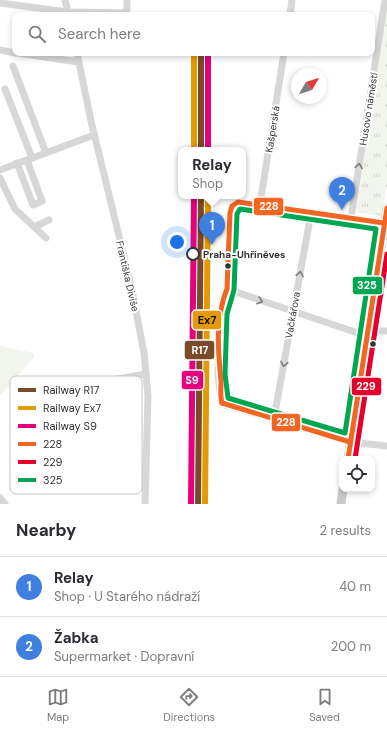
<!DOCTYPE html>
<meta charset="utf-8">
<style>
:root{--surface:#fff;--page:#f2f2f3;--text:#2b2b33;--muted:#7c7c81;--line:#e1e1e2;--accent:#7a7a7a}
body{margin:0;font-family:"DM Sans",sans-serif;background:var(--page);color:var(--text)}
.controls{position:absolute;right:12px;bottom:12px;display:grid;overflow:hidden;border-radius:8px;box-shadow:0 2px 6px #0003}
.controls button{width:36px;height:36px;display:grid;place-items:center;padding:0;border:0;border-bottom:1px solid var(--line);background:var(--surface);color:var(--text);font:20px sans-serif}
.compass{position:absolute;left:291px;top:68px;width:36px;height:36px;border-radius:50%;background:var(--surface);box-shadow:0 2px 6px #0003;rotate:51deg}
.you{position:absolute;left:177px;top:242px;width:14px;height:14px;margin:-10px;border:3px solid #fff;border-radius:50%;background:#1a73e8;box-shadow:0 0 0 6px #1a73e833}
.badge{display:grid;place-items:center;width:26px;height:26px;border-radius:50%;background:var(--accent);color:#fff;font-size:13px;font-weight:700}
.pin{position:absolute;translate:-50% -33px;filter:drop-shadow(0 1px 2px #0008)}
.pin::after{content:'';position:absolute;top:21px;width:14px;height:12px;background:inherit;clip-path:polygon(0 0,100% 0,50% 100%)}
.popup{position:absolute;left:178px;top:147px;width:68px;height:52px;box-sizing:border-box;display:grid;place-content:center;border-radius:8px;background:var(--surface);filter:drop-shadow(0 1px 3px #0005);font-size:13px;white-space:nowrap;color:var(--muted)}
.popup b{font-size:15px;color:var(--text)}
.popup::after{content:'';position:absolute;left:50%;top:100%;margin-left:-8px;border:8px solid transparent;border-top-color:var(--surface)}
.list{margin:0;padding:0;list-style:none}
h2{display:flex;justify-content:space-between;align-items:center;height:52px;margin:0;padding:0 16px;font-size:17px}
h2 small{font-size:13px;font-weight:400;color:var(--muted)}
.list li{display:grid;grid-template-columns:26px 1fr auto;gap:12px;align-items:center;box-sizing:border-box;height:60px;padding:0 16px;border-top:1px solid var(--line)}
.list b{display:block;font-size:15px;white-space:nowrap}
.list p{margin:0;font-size:13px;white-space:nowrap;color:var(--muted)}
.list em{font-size:13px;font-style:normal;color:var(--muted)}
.icon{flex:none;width:22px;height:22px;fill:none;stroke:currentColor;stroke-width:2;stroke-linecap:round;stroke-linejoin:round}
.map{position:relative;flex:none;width:387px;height:504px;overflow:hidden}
.search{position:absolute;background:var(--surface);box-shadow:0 2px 6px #0003;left:12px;right:12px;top:12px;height:44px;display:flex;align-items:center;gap:10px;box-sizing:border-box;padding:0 14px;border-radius:8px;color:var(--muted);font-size:15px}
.sheet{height:172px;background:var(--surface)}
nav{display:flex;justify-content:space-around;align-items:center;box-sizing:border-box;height:56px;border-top:1px solid var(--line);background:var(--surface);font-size:11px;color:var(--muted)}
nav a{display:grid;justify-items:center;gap:2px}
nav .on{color:var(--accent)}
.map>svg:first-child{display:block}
.green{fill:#f1f5ed}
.park{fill:url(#park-tufts)}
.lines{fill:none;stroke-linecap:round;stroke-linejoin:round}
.minor{stroke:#d7d7d7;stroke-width:7}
.major{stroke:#cacaca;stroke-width:9}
.bus-1-casing{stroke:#fff;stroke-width:8}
.bus-2-casing{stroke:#fff;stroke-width:8}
.bus-3-casing{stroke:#fff;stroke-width:8}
.bus-1{stroke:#f26522;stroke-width:5}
.bus-2{stroke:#e4002b;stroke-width:5}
.bus-3{stroke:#00a651;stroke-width:5}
.rail-1-casing{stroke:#fff;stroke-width:9}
.rail-2-casing{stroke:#fff;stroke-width:9}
.rail-3-casing{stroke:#fff;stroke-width:9}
.rail-1{stroke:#7a4b2a;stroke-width:6}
.rail-2{stroke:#e39a05;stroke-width:6}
.rail-3{stroke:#e5007d;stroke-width:6}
.oneway{stroke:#7d7d7d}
.stop-dot{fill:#fff;stroke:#333;stroke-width:2}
.bus-dot{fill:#333;stroke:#fff;stroke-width:1.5}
.labels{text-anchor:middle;stroke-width:4;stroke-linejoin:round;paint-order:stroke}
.street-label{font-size:10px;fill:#333;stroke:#fff}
.stop-label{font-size:10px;font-weight:bold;fill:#333;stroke:#fff;text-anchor:start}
.key{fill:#fff;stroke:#c2c2c2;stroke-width:1}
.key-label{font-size:11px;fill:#333}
.line-badge{stroke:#fff;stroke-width:1.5}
.badge-label{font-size:11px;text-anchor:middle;font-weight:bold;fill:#fff}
.pale-badge-label{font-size:11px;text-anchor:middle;font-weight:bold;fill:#111}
</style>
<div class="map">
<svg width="387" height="504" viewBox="0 0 387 504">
<defs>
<pattern id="park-tufts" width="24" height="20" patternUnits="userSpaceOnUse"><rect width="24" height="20" fill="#f1f5ed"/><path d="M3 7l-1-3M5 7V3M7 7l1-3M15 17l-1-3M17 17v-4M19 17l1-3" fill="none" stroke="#cfd2cc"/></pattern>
</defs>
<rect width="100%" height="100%" fill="#fff"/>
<path class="green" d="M0,346L34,353V357L0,396Z"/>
<path class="park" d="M387,8V186L381,216L356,212Z"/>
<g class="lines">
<g class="minor">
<path d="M65,0L69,15"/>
<path d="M0,3L68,12L124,13L127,10V0"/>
<path d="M290,15L292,0"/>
<path d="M0,50L15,53"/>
<path d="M17,53L79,62"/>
<path d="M77,53L91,121L131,285L144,353L148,396L145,504"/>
<path d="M13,66L46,153"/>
<path d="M5,89L32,158"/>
<path d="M17,163L33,205L42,201L27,160"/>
<path d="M0,170L94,135"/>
<path d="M0,178L15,209L46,238"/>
<path d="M260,204L284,53"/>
<path d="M351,218L385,0"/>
<path d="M384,223L238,202L232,206L230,213L227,289L223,298L220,313L218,374L221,400L225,405L350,442L387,446"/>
<path d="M34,227L49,220"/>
<path d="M227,289L361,334L374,331H387"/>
<path d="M125,378L123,382L122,413L118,416L109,415C102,405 102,392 107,381L146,374"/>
<path d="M274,418L311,213"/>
<path d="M0,498L5,504"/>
</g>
<g class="major">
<path d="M348,459L387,208"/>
<path d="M341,504L343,489"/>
</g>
<defs>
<g id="bus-1">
<path d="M222,403C220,396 221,389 221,381C218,351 215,318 227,289L230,213L232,206L238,202L384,223"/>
<path d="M222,403L350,442"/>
<path d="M348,459L387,208"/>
</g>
<path id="bus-2" d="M355,459L387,254"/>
<path id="bus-3" d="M240,209L376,229L345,433L228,398L225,374L227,314L234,290L237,214Z"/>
</defs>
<use href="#bus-1" class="bus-1-casing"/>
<use href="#bus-2" class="bus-2-casing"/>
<use href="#bus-3" class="bus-3-casing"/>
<use href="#bus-1" class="bus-1"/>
<use href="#bus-2" class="bus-2"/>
<use href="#bus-3" class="bus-3"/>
<defs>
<g id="rail-1">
<path d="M201,53V150"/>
<path d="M198,504L201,196"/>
</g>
<g id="rail-2">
<path d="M194,53V150"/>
<path d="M205,504L208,196"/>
</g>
<g id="rail-3">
<path d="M208,53V150"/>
<path d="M191,504L194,196"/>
</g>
</defs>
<use href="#rail-1" class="rail-1-casing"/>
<use href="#rail-2" class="rail-2-casing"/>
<use href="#rail-3" class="rail-3-casing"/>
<use href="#rail-1" class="rail-1"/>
<use href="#rail-2" class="rail-2"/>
<use href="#rail-3" class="rail-3"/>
</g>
<defs><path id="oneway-chevron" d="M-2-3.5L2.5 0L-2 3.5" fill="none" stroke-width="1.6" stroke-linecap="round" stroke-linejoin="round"/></defs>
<g class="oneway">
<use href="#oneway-chevron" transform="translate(359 166) rotate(-81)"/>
<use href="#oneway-chevron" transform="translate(300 274) rotate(-79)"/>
<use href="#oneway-chevron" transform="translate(260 301) rotate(19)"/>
<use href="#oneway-chevron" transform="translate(284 364) rotate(100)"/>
</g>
<circle class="stop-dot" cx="193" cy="254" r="6"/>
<g class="bus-dot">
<circle cx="228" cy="266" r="3.5"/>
<circle cx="373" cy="344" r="3.5"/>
</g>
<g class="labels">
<g class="street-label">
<text transform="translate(368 109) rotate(-81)" y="4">Husovo náměstí</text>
<text transform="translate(272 129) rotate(-81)" y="4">Kašperská</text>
<text transform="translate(128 276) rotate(77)" y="4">Františka Diviše</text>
<text transform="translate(292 315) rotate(-80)" y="4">Vačkářova</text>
</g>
<g class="stop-label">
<text x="203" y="258">Praha-Uhříněves</text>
</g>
</g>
<rect x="10" y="376" width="132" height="118" rx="6" class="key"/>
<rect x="18" y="388" width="18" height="4" fill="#7a4b2a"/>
<rect x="18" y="406" width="18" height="4" fill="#e39a05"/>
<rect x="18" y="424" width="18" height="4" fill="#e5007d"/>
<rect x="18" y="442" width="18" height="4" fill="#f26522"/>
<rect x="18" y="460" width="18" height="4" fill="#e4002b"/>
<rect x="18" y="478" width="18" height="4" fill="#00a651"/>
<g class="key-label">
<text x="43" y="394">Railway R17</text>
<text x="43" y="412">Railway Ex7</text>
<text x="43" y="430">Railway S9</text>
<text x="43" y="448">228</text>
<text x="43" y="466">229</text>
<text x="43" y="484">325</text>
</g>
<g class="line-badge">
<rect x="253" y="197" width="31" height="19" rx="4" fill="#f26522"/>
<rect x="352" y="276" width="31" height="19" rx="4" fill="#00a651"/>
<rect x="192" y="310" width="30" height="20" rx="4" fill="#e39a05"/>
<rect x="184" y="340" width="31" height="20" rx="4" fill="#7a4b2a"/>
<rect x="181" y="370" width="23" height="20" rx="4" fill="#e5007d"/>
<rect x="351" y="377" width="31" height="19" rx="4" fill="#e4002b"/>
<rect x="271" y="413" width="30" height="19" rx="4" fill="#f26522"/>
</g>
<g class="badge-label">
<text x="269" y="210">228</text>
<text x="367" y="289">325</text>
<text x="200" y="354">R17</text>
<text x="192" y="384">S9</text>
<text x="366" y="390">229</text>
<text x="286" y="426">228</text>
</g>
<g class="pale-badge-label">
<text x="207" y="324">Ex7</text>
</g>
</svg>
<div class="controls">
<button><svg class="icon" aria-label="locate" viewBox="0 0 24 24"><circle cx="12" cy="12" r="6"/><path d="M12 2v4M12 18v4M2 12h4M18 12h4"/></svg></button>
</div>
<svg class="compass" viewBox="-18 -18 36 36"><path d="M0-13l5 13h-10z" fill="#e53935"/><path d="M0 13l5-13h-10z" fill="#7c7c81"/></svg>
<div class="you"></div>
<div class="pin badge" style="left:212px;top:245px;background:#3f7fe0">1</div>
<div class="popup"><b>Relay</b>Shop</div>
<div class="pin badge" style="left:342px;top:210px;background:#3f7fe0">2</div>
<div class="search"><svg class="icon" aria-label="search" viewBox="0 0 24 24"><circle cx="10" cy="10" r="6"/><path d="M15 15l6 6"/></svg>Search here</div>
</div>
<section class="sheet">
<h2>Nearby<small>2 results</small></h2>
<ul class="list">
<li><span class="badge" style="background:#3f7fe0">1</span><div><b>Relay</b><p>Shop · U Starého nádraží</p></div><em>40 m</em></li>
<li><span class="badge" style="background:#3f7fe0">2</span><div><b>Žabka</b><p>Supermarket · Dopravní</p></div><em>200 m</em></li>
</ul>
</section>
<nav>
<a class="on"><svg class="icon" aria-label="map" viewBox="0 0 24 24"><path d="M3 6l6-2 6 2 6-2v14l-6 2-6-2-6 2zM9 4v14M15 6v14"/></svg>Map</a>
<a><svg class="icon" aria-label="directions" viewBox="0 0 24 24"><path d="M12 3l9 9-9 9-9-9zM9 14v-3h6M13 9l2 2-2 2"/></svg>Directions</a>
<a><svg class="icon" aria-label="saved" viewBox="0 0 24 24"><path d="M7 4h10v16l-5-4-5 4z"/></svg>Saved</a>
</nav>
